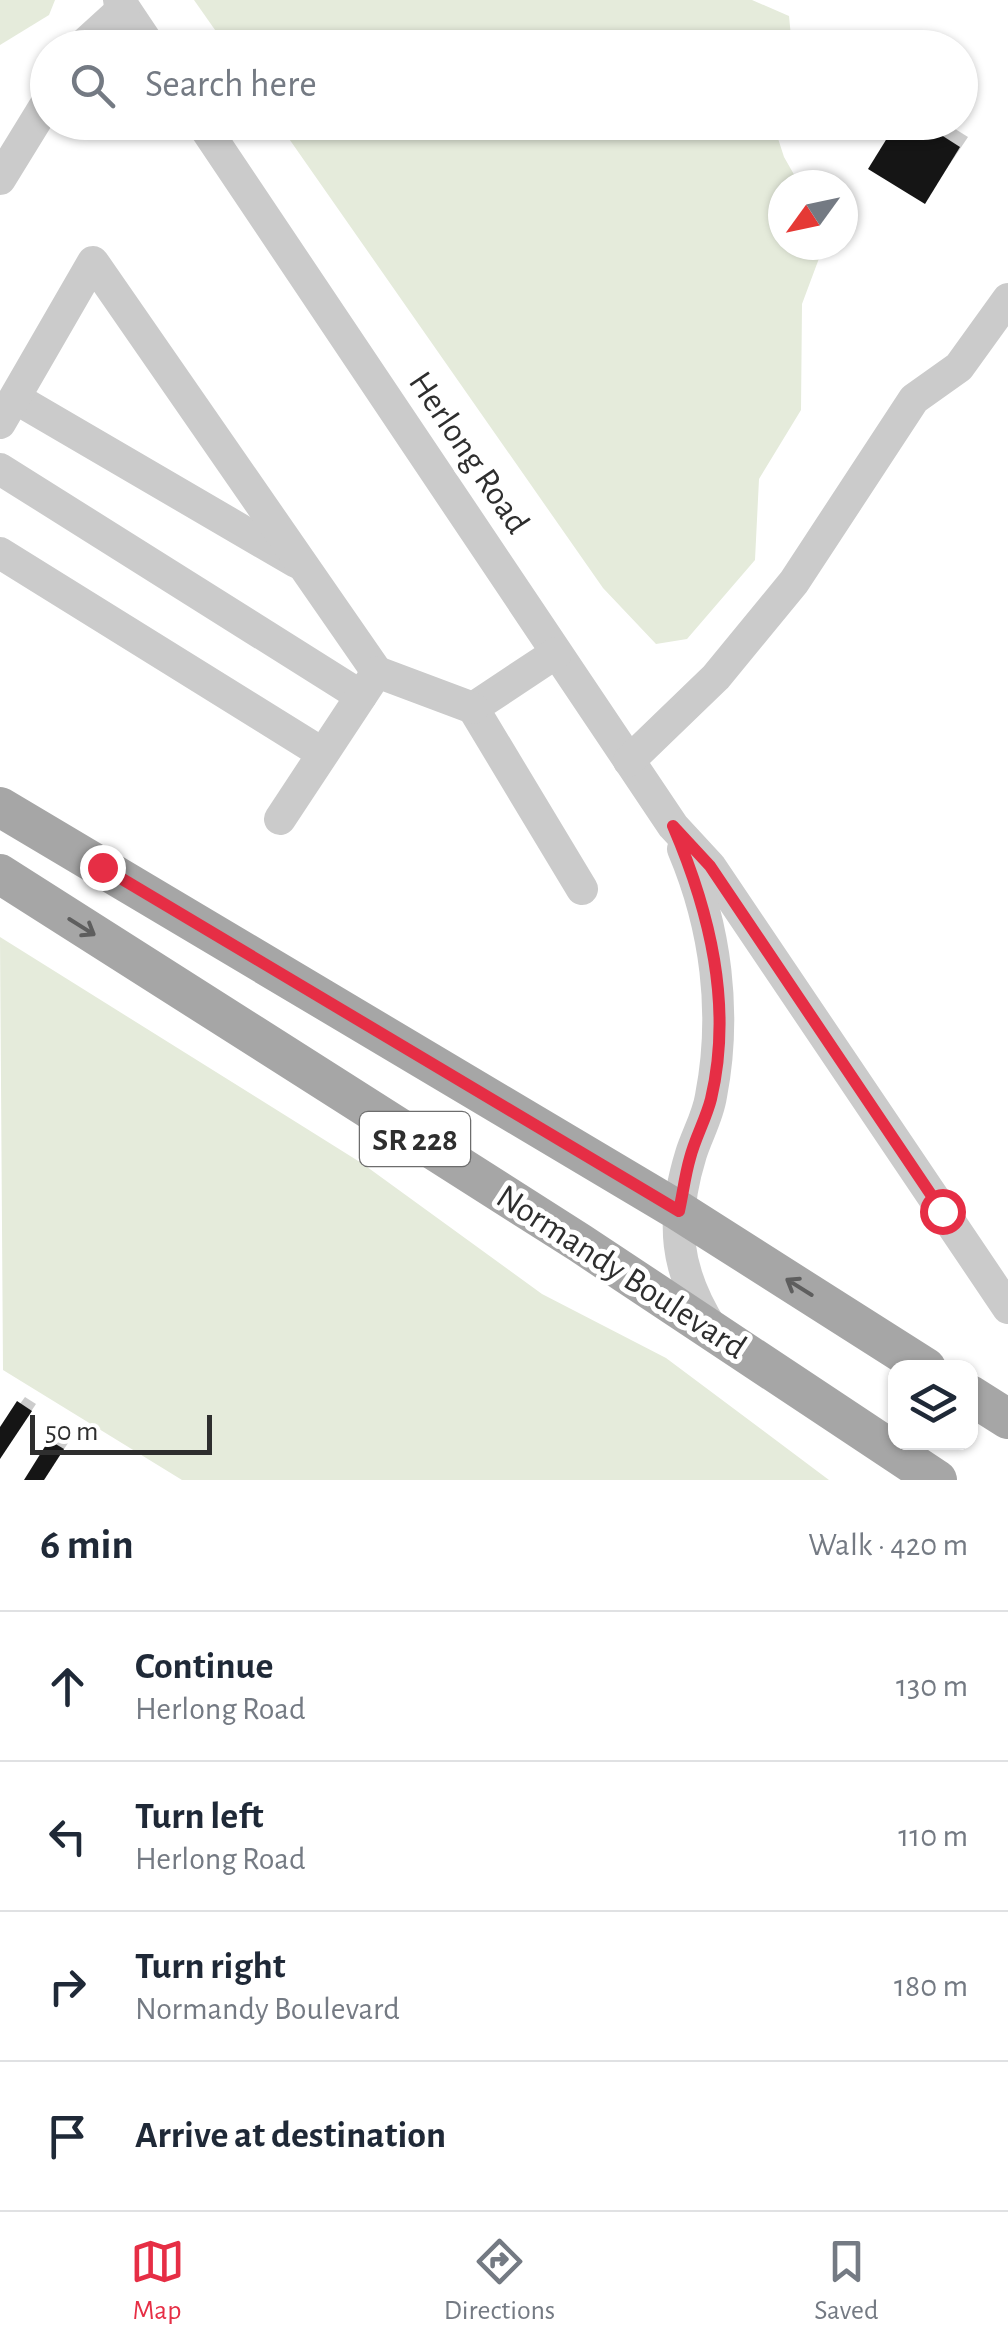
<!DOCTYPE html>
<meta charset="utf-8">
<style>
:root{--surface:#fff;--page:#f2f2f3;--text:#1f2937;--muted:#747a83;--line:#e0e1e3;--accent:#e62e45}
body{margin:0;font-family:"Alegreya Sans",sans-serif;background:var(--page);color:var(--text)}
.controls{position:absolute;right:30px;bottom:30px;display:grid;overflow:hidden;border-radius:20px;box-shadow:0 2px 8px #0004}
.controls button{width:90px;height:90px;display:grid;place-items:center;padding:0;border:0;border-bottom:2px solid var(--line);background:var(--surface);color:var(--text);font:50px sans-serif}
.compass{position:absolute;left:768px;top:170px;width:90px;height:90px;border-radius:50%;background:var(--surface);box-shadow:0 2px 8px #0004;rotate:237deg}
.scale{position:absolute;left:30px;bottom:25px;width:182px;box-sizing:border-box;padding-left:10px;border:5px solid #2e2e2e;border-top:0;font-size:28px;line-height:35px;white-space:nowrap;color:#2e2e2e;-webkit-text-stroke:8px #fff;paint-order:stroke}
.stop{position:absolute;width:30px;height:30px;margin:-22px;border:8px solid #e62e45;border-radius:50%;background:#fff}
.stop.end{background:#e62e45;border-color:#fff;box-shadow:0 2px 10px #0008}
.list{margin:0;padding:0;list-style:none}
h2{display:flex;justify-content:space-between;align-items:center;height:130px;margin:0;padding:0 40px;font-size:42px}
h2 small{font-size:32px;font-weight:400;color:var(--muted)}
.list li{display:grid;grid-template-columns:65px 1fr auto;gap:30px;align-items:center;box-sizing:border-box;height:150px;padding:0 40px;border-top:2px solid var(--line)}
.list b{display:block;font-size:38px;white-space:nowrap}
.list p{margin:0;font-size:32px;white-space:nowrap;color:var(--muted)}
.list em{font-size:32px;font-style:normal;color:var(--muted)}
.icon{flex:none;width:55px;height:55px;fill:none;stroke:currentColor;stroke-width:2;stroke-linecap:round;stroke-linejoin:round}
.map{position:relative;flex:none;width:1008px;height:1480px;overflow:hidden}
.search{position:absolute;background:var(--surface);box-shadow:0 2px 8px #0004;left:30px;right:30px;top:30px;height:110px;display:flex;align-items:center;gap:25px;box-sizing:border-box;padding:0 35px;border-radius:55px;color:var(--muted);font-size:38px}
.sheet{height:730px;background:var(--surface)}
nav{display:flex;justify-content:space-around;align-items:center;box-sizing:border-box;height:140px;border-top:2px solid var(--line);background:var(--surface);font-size:28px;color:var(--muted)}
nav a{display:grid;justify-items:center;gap:5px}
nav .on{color:var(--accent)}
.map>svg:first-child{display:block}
.green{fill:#e5ebdb}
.shadow{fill:#0003}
.building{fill:#151515}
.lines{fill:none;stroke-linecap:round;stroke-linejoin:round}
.minor{stroke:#cbcbcb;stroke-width:32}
.major{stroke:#a6a6a6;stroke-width:40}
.oneway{stroke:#5e5e5e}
.route{stroke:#e62e45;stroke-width:12}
.labels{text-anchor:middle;stroke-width:10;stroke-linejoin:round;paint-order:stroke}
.shield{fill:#fff;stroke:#6d6d6d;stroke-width:2.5}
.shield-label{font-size:32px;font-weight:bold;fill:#2e2e2e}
.street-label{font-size:35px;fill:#2e2e2e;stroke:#fff}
</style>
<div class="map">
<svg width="1008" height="1480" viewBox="0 0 1008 1480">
<rect width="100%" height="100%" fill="#fff"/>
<g class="green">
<path d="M0,0H55L49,15L0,45Z"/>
<path d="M194,0H752L789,16L792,47H227Z"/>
<path d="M278,123H773L784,157L800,185H783V245H824L802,304L801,410L759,479L755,560L687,639L656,644L603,588Z"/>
<path d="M0,937L363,1164L542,1294L666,1358L829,1480H182L3,1370Z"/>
</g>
<g class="shadow">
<path d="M900,122H944L968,137L925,201Z"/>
<path d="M25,1397L36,1404L0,1458V1431Z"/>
<path d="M57,1436L68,1443L44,1480H27Z"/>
</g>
<g class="building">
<path d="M897,122H921L960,147L925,204L868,169Z"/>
<path d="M17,1401L32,1411L0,1459V1427Z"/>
<path d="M49,1440L64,1449L44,1480H24Z"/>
</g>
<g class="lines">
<g class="minor">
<path d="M119,0L151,48"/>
<path d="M80,48L124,8"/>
<path d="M201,122L673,826L710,866L1008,1308"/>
<path d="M0,179L48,101"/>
<path d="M15,398L296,562"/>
<path d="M0,423L93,262L377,672"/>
<path d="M0,469L361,696"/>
<path d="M0,553L322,753"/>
<path d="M556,653L473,708L582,889"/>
<path d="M629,761L716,677L794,582L914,399L959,367L1008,299"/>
<path d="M280,819L377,672L473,708"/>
<path d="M683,849C716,927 727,1013 711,1096C708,1116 697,1135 691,1154C670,1222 675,1270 712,1329"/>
</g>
<g class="major">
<path d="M0,807L679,1211L926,1368"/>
<path d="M0,874L580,1243L937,1480"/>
<path d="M970,1395L1008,1419"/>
</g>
</g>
<defs><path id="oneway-shaft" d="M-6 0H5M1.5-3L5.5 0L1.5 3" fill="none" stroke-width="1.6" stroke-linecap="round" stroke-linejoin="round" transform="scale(2.5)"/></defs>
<g class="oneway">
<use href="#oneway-shaft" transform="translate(82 927) rotate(32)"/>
<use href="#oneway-shaft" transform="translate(799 1287) rotate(-148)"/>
</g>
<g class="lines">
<path class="route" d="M102,867L679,1211C683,1193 685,1175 690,1158C695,1138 706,1119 711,1099C733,1006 710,912 673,826L710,866L942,1211"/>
</g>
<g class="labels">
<rect class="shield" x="360" y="1112" width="110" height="54" rx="8"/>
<g class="shield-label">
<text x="415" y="1150">SR 228</text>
</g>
<g class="street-label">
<text transform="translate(470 452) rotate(56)" y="12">Herlong Road</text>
<text transform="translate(622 1271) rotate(33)" y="12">Normandy Boulevard</text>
</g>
</g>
</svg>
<div class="controls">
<button><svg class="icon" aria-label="layers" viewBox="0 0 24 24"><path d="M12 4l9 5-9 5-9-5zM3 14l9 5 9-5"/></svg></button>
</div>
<svg class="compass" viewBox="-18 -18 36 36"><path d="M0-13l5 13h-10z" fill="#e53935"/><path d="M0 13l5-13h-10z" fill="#747a83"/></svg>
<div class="scale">50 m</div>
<div class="stop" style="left:942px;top:1211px"></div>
<div class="stop end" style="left:102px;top:867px"></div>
<div class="search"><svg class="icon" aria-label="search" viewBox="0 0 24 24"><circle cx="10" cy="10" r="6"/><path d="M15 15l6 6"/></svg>Search here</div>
</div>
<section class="sheet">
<h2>6 min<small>Walk · 420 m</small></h2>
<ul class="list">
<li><svg class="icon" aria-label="ahead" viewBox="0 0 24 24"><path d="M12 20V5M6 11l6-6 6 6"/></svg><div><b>Continue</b><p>Herlong Road</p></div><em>130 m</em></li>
<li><svg class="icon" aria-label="left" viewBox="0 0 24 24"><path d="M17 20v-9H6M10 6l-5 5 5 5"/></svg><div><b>Turn left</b><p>Herlong Road</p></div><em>110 m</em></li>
<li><svg class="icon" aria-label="right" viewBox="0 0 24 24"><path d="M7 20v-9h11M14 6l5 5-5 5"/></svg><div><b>Turn right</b><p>Normandy Boulevard</p></div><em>180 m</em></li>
<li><svg class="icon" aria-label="arrive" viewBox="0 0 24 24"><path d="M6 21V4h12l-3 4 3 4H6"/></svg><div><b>Arrive at destination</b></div></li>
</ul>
</section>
<nav>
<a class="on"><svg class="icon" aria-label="map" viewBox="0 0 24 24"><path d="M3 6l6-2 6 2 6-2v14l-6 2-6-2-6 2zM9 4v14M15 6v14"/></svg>Map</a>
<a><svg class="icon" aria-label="directions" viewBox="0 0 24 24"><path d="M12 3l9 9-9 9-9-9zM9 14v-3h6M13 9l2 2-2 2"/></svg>Directions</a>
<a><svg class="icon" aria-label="saved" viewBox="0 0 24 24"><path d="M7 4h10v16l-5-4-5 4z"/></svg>Saved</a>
</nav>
